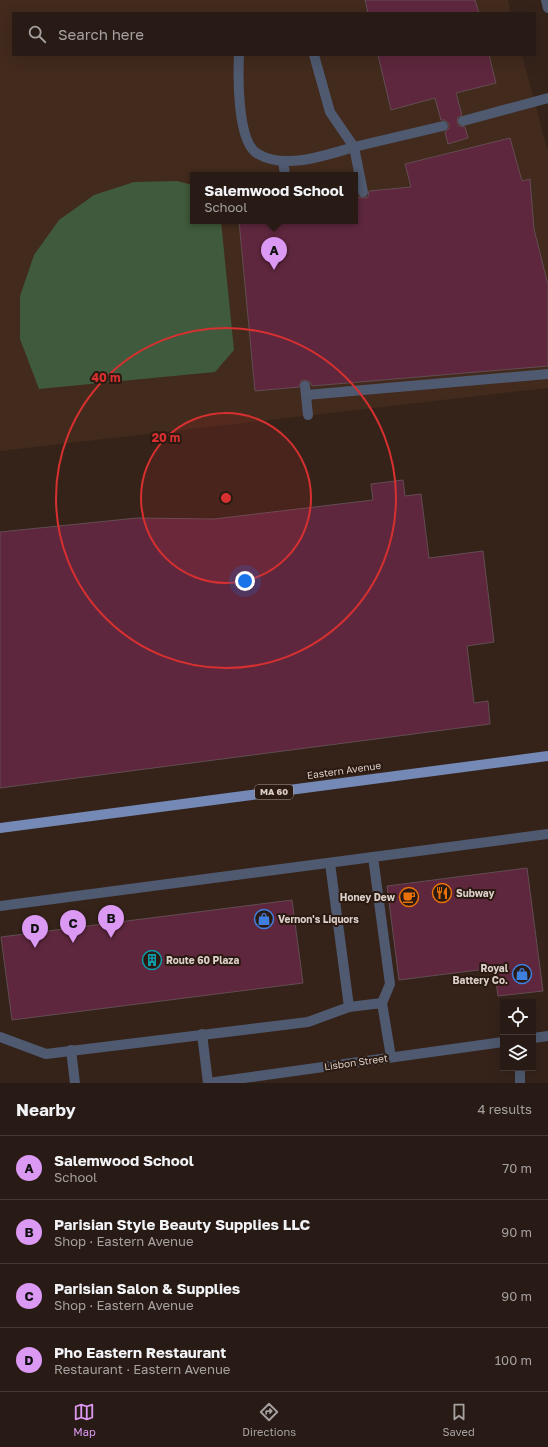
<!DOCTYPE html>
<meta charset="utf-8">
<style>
:root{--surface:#281a14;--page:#342722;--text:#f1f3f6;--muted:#a5a1a0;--line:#443834;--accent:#dc99f4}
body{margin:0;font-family:"Golos Text",sans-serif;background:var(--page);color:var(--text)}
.controls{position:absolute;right:12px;bottom:12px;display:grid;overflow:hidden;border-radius:0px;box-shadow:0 4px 16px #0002}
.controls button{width:36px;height:36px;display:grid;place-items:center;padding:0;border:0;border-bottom:1px solid var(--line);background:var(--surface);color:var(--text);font:20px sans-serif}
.you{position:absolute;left:245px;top:581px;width:14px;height:14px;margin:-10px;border:3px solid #fff;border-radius:50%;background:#1a73e8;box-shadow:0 0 0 6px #1a73e833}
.badge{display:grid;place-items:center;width:26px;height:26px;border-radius:50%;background:var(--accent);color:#111;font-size:13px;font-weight:700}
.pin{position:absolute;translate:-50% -33px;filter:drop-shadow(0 1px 2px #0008)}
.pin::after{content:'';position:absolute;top:21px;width:14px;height:12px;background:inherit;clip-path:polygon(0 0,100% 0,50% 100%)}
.popup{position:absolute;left:190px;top:172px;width:168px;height:52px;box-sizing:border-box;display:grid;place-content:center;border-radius:0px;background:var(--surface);filter:drop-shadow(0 1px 3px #0005);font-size:13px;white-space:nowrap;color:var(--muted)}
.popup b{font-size:15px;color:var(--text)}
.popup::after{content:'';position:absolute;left:50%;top:100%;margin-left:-8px;border:8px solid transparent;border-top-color:var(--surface)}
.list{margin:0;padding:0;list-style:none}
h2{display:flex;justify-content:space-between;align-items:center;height:52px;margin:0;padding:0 16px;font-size:17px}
h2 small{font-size:13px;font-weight:400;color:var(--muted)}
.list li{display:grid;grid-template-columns:26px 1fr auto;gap:12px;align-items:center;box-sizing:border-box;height:64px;padding:0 16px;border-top:1px solid var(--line)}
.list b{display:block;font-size:15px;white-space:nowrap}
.list p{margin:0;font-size:13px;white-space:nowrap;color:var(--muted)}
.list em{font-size:13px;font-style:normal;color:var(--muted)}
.icon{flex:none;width:22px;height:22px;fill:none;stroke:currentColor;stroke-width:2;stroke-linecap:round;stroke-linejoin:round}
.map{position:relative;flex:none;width:548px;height:1083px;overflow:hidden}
.search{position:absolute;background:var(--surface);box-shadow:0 4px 16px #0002;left:12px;right:12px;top:12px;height:44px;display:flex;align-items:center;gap:10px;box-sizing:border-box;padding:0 14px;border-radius:0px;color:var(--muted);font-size:15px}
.sheet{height:308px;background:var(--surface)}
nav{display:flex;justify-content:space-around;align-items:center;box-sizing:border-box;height:56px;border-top:1px solid var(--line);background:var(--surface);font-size:11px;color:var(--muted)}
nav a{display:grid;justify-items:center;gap:2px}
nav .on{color:var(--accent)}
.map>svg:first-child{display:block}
.built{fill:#422a1d;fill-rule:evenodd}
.green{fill:#3f5a3c}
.building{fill:#5e273d;stroke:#634c53}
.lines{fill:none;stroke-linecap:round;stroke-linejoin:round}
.service{stroke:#4f596f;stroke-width:10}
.minor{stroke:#4f596f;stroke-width:10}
.primary{stroke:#7489b6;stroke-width:10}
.ring{fill:none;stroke:#d63030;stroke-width:2}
.labels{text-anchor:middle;stroke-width:4;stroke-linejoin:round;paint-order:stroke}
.shield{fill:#2b1a11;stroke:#a69992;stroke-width:1}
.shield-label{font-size:9px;font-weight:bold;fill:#dbcfc9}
.street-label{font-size:10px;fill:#dbcfc9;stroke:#2b1a11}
.poi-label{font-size:10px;font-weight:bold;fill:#dbcfc9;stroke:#2b1a11;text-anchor:start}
.centre{fill:#d63030;stroke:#2b1a11;stroke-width:2}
.ring-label{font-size:12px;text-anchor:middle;font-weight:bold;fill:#d63030;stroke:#2b1a11;stroke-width:4;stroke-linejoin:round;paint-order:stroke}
</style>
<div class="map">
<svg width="548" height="1083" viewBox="0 0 548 1083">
<rect width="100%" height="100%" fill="#35231a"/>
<path class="built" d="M0,0H508L511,13H13V55H522L548,152V388L0,451ZM193,175H355V221H193Z"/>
<path class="green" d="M177,181L193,185V221H221L234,350L215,372L39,389L20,339V296L34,255L59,220L94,195L134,182Z"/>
<g class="building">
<path d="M365,0H475L479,13H368Z"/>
<path d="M378,55H489L496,83L456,93L462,115L458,117L457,122L459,126L465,127L468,138L448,144L445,132L449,128V124L445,120H441L435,98L391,110Z"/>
<path d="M510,138L522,181L530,179L534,229L548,285V366L312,386L310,382L305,380L301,381L299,387L255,391L239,221H355V192L358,197L364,198L368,197L369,191L411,187L405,164Z"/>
<path d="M403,480L405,496L421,494L429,558L483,551L494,642L467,646L474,703L488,701L490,724L0,788V532L137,518L214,519L373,500L371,484Z"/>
<path d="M527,868L543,991L498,996L494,968L399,980L387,886Z"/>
<path d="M292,900L303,983L12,1020L1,937Z"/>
</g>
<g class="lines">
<g class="service">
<path d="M239,55C238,76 237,143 258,154C286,170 326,155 354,147L330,112L314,55"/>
<path d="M463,121L548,98"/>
<path d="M283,161L285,175"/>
<path d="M363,192L354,147L443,126"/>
<path d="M305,386L308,415"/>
<path d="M306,395L548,374"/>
<path d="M373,857L390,984L382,1003"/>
<path d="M330,863L349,1007"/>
<path d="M0,906L548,834"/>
<path d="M202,1034L208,1083"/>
<path d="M0,1037L46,1054L308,1022L349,1007L382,1003L391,1057"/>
<path d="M71,1050L75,1083"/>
<path d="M520,1083V1068"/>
</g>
<g class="minor">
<path d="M546,0L548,8"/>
<path d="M533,1038L548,1036"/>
<path d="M208,1083L503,1042"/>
</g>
<path class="primary" d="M0,828L548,756"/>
</g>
<circle cx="226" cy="498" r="85" fill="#d63030" fill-opacity=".12"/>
<g class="ring">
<circle cx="226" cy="498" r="85"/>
<circle cx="226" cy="498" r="170"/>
</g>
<defs>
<symbol id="restaurant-ring" viewBox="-11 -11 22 22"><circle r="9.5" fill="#2b1a11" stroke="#e8710a" stroke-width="1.5"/><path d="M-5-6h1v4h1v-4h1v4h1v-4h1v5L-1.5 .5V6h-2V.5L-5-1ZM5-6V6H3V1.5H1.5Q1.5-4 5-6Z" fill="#e8710a"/></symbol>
<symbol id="cafe-ring" viewBox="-11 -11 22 22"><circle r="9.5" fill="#2b1a11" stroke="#e8710a" stroke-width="1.5"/><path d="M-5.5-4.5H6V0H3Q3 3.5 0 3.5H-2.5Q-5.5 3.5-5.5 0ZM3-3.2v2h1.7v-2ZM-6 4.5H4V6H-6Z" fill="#e8710a"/></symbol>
<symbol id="shop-ring" viewBox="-11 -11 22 22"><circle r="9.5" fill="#2b1a11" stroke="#3f7fe0" stroke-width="1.5"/><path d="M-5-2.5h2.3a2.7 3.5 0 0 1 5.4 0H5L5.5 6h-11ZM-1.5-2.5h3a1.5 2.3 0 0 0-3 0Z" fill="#3f7fe0"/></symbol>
<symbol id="building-ring" viewBox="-11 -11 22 22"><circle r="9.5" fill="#2b1a11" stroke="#0f9aa8" stroke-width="1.5"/><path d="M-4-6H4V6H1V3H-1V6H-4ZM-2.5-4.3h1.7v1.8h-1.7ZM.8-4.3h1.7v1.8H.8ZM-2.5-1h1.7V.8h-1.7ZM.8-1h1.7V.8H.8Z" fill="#0f9aa8"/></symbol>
</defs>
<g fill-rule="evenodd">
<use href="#restaurant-ring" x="431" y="882" width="22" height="22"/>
<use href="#cafe-ring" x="398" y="886" width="22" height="22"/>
<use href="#shop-ring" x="253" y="908" width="22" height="22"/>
<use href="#building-ring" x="141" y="949" width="22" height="22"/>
<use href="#shop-ring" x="511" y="963" width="22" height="22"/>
</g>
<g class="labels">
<rect class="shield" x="255" y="785" width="38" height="14" rx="3"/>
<g class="shield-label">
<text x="274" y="795">MA 60</text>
</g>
<g class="street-label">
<text transform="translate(344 770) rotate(-8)" y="4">Eastern Avenue</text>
<text transform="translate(356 1062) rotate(-8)" y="4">Lisbon Street</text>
</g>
<g class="poi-label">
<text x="456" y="897">Subway</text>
<text x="395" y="901" text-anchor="end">Honey Dew</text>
<text x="278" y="923">Vernon's Liquors</text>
<text x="166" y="964">Route 60 Plaza</text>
<text x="508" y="972" text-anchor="end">Royal<tspan x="508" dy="12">Battery Co.</tspan></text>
</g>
</g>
<circle cx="226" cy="498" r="6" class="centre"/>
<g class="ring-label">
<text x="106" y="382">40 m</text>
<text x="166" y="442">20 m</text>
</g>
</svg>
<div class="controls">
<button><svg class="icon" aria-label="locate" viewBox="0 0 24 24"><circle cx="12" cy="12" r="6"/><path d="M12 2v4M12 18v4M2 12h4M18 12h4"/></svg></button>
<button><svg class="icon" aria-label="layers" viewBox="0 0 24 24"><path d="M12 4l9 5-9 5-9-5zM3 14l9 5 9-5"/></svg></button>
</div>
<div class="you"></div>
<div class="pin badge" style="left:274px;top:270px">A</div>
<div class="popup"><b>Salemwood School</b>School</div>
<div class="pin badge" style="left:111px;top:938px">B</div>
<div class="pin badge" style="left:73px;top:943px">C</div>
<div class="pin badge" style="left:35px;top:948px">D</div>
<div class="search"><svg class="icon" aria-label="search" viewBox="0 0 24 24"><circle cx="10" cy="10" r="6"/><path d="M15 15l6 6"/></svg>Search here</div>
</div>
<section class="sheet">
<h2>Nearby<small>4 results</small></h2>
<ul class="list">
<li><span class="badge">A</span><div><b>Salemwood School</b><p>School</p></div><em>70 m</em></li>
<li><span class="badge">B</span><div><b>Parisian Style Beauty Supplies LLC</b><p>Shop · Eastern Avenue</p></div><em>90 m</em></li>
<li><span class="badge">C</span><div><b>Parisian Salon &amp; Supplies</b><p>Shop · Eastern Avenue</p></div><em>90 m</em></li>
<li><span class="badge">D</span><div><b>Pho Eastern Restaurant</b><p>Restaurant · Eastern Avenue</p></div><em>100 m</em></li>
</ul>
</section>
<nav>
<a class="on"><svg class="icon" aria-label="map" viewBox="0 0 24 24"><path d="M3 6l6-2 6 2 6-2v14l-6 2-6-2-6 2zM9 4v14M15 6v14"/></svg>Map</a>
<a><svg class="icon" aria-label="directions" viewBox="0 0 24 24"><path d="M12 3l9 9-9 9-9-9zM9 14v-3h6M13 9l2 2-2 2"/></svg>Directions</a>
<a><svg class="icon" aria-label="saved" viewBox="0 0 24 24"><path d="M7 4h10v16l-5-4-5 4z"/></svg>Saved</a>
</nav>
